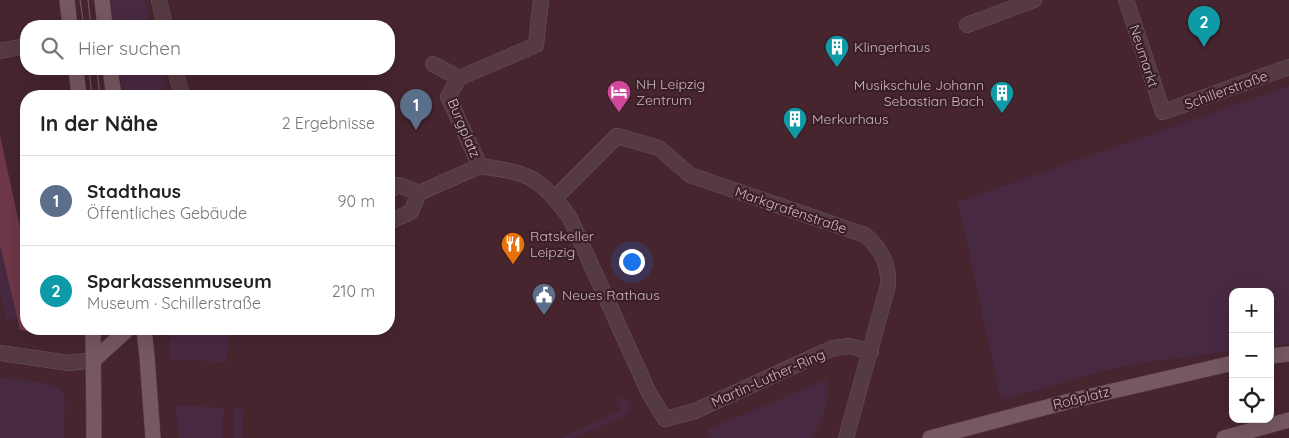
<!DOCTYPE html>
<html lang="de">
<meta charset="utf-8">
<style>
:root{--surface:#fff;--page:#f6f6f6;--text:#222;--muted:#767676;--line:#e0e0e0;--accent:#855260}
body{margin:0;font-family:Quicksand,sans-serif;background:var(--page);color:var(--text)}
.controls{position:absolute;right:15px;bottom:15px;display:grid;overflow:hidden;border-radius:10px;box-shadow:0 5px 20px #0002}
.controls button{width:45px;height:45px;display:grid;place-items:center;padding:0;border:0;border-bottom:1px solid var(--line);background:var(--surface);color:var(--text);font:25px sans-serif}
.you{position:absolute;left:631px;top:261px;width:18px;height:18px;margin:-12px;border:4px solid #fff;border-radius:50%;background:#1a73e8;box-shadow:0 0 0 8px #1a73e833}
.badge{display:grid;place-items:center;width:32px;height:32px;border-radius:50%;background:var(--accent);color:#fff;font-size:16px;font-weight:700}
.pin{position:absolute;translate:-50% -41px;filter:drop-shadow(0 1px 2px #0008)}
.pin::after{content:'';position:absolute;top:26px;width:18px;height:15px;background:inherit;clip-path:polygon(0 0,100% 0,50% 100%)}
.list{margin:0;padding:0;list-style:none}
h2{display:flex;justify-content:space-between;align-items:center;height:65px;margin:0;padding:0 20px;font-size:21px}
h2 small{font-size:16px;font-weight:400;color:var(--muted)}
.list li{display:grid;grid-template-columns:32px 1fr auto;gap:15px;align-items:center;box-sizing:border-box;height:90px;padding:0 20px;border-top:1px solid var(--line)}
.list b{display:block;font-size:19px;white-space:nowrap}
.list p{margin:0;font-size:16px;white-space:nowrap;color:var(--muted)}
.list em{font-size:16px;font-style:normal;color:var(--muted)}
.icon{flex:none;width:28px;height:28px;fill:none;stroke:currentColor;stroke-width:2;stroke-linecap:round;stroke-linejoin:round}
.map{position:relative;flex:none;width:1289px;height:438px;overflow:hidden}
.search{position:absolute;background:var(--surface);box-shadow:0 5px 20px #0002;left:20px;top:20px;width:375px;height:55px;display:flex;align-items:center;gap:12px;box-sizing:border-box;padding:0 18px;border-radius:20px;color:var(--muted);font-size:19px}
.panel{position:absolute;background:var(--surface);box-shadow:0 5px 20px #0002;left:20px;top:90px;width:375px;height:245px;border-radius:20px}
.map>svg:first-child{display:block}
.green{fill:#482942}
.water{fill:#6e3848}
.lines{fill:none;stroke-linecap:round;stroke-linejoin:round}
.street-casing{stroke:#6d535a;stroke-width:16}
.primary-casing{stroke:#5c4148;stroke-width:16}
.street{stroke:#553a42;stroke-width:15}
.primary{stroke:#755861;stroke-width:15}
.tram{stroke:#7d5c65;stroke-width:1}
.labels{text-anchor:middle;stroke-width:4.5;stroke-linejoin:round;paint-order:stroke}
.poi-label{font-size:14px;fill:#ceb8be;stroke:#3b1f27;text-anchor:start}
.street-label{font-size:14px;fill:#ceb8be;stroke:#3b1f27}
</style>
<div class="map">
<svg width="1289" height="438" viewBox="0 0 1289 438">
<rect width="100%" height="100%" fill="#46252f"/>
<g class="green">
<path d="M111,0H145L151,26H114Z"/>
<path d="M119,69H161L167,96H123Z"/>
<path d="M1289,86V344L1270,346V292H1233V351L1148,362L1118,367L1001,400L958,202Z"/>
<path d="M0,245L17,318L6,320L0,294Z"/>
<path d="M174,329H228L227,362L170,359C169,348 166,337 174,329Z"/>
<path d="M0,378C15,380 57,380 64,394C66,401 64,429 64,438H0Z"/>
<path d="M825,380C835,390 819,428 811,438H712L707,430Z"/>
<path d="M624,396L630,406L628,414L574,438H561L622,410L617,399Z"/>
<path d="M175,405L224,408L222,438H179Z"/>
<path d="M234,408L244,409L242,438H233Z"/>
</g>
<path class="water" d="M0,135L26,256V329H42L43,333L20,330L0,245Z"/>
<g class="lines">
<defs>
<g id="street">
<path d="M159,0L165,26"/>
<path d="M1126,0L1163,112L1289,67"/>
<path d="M967,25L1034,0"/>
<path d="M0,51L26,46"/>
<path d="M433,64L459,78"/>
<path d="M175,69L182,96"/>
<path d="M480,166C531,173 539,177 570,218L649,393L665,419L695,411L833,348L850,346L871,352"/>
<path d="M480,166L448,97L459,78L536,45L541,0"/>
<path d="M389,190L399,185L419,193L480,166"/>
<path d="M555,198L617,136L659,148L690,175L865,235C881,249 889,263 888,285L846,438"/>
<path d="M389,222L411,212L419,193"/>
<path d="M0,353L69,363L94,360"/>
</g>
<g id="primary">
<path d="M67,0L70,26"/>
<path d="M102,0L105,26"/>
<path d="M76,69L79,96"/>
<path d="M110,69L114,96"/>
<path d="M93,329L94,438"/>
<path d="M144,329L147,357L153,438"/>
<path d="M1270,356L1289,354"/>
<path d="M94,360L128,329"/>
<path d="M930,438L1070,401L1233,363"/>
<path d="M1224,438L1289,420"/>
</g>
</defs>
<use href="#street" class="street-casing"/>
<use href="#primary" class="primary-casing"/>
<use href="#street" class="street"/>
<use href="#primary" class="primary"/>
<g class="tram">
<path d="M80,0L84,26"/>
<path d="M88,0L91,26"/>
<path d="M89,69L92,96"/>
<path d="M97,69L100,96"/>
<path d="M118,329V338"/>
</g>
</g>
<defs>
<symbol id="building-pin" viewBox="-11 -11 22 30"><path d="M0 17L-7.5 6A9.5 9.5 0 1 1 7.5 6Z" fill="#0f9aa8" stroke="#3b1f27"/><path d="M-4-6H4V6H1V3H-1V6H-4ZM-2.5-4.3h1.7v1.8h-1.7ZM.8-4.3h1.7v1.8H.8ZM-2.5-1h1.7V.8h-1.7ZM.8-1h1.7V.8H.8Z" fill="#fff"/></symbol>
<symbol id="hotel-pin" viewBox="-11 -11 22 30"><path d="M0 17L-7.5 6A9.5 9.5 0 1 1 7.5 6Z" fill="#d1479c" stroke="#3b1f27"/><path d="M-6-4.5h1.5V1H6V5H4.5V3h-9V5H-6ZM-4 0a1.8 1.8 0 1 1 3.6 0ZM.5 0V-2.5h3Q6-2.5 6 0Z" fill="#fff"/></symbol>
<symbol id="restaurant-pin" viewBox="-11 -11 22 30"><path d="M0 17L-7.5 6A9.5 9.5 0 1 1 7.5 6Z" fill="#e8710a" stroke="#3b1f27"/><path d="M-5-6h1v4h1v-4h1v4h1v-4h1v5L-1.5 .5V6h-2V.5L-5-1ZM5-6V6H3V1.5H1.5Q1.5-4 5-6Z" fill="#fff"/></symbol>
<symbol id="civic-pin" viewBox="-11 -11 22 30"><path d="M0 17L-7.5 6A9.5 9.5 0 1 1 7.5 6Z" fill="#5c6f8a" stroke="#3b1f27"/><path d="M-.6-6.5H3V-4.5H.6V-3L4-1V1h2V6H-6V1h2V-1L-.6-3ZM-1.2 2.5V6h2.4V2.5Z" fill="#fff"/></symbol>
</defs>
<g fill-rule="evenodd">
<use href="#building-pin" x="823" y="33" width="28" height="38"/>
<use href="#hotel-pin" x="605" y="78" width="28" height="38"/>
<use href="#building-pin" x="988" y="79" width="28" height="38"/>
<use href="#building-pin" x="781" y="105" width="28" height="38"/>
<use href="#restaurant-pin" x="499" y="230" width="28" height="38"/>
<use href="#civic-pin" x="530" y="281" width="28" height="38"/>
</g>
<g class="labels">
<g class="poi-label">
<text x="854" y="52">Klingerhaus</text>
<text x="636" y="89">NH Leipzig<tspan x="636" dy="16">Zentrum</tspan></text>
<text x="984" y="90" text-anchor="end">Musikschule Johann<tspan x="984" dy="16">Sebastian Bach</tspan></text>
<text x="812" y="124">Merkurhaus</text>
<text x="530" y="241">Ratskeller<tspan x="530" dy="16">Leipzig</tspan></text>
<text x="562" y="300">Neues Rathaus</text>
</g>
<g class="street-label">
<text transform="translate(1144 56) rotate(72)" y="5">Neumarkt</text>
<text transform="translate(1226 90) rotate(-20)" y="5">Schillerstraße</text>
<text transform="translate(464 128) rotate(67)" y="5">Burgplatz</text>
<text transform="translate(791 210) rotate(19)" y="5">Markgrafenstraße</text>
<text transform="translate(768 378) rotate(-24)" y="5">Martin-Luther-Ring</text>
<text transform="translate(1081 398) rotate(-14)" y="5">Roßplatz</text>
</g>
</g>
</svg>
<div class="controls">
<button>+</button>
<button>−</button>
<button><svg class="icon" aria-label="locate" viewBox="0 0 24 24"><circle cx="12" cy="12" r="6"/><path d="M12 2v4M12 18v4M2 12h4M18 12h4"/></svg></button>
</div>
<div class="you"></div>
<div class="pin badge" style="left:416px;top:130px;background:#5c6f8a">1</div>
<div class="pin badge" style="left:1204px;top:47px;background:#0f9aa8">2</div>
<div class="search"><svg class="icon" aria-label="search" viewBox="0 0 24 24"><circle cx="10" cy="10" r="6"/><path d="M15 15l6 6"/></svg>Hier suchen</div>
<section class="panel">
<h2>In der Nähe<small>2 Ergebnisse</small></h2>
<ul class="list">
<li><span class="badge" style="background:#5c6f8a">1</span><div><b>Stadthaus</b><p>Öffentliches Gebäude</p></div><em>90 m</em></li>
<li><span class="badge" style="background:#0f9aa8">2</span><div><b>Sparkassenmuseum</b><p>Museum · Schillerstraße</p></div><em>210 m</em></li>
</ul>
</section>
</div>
